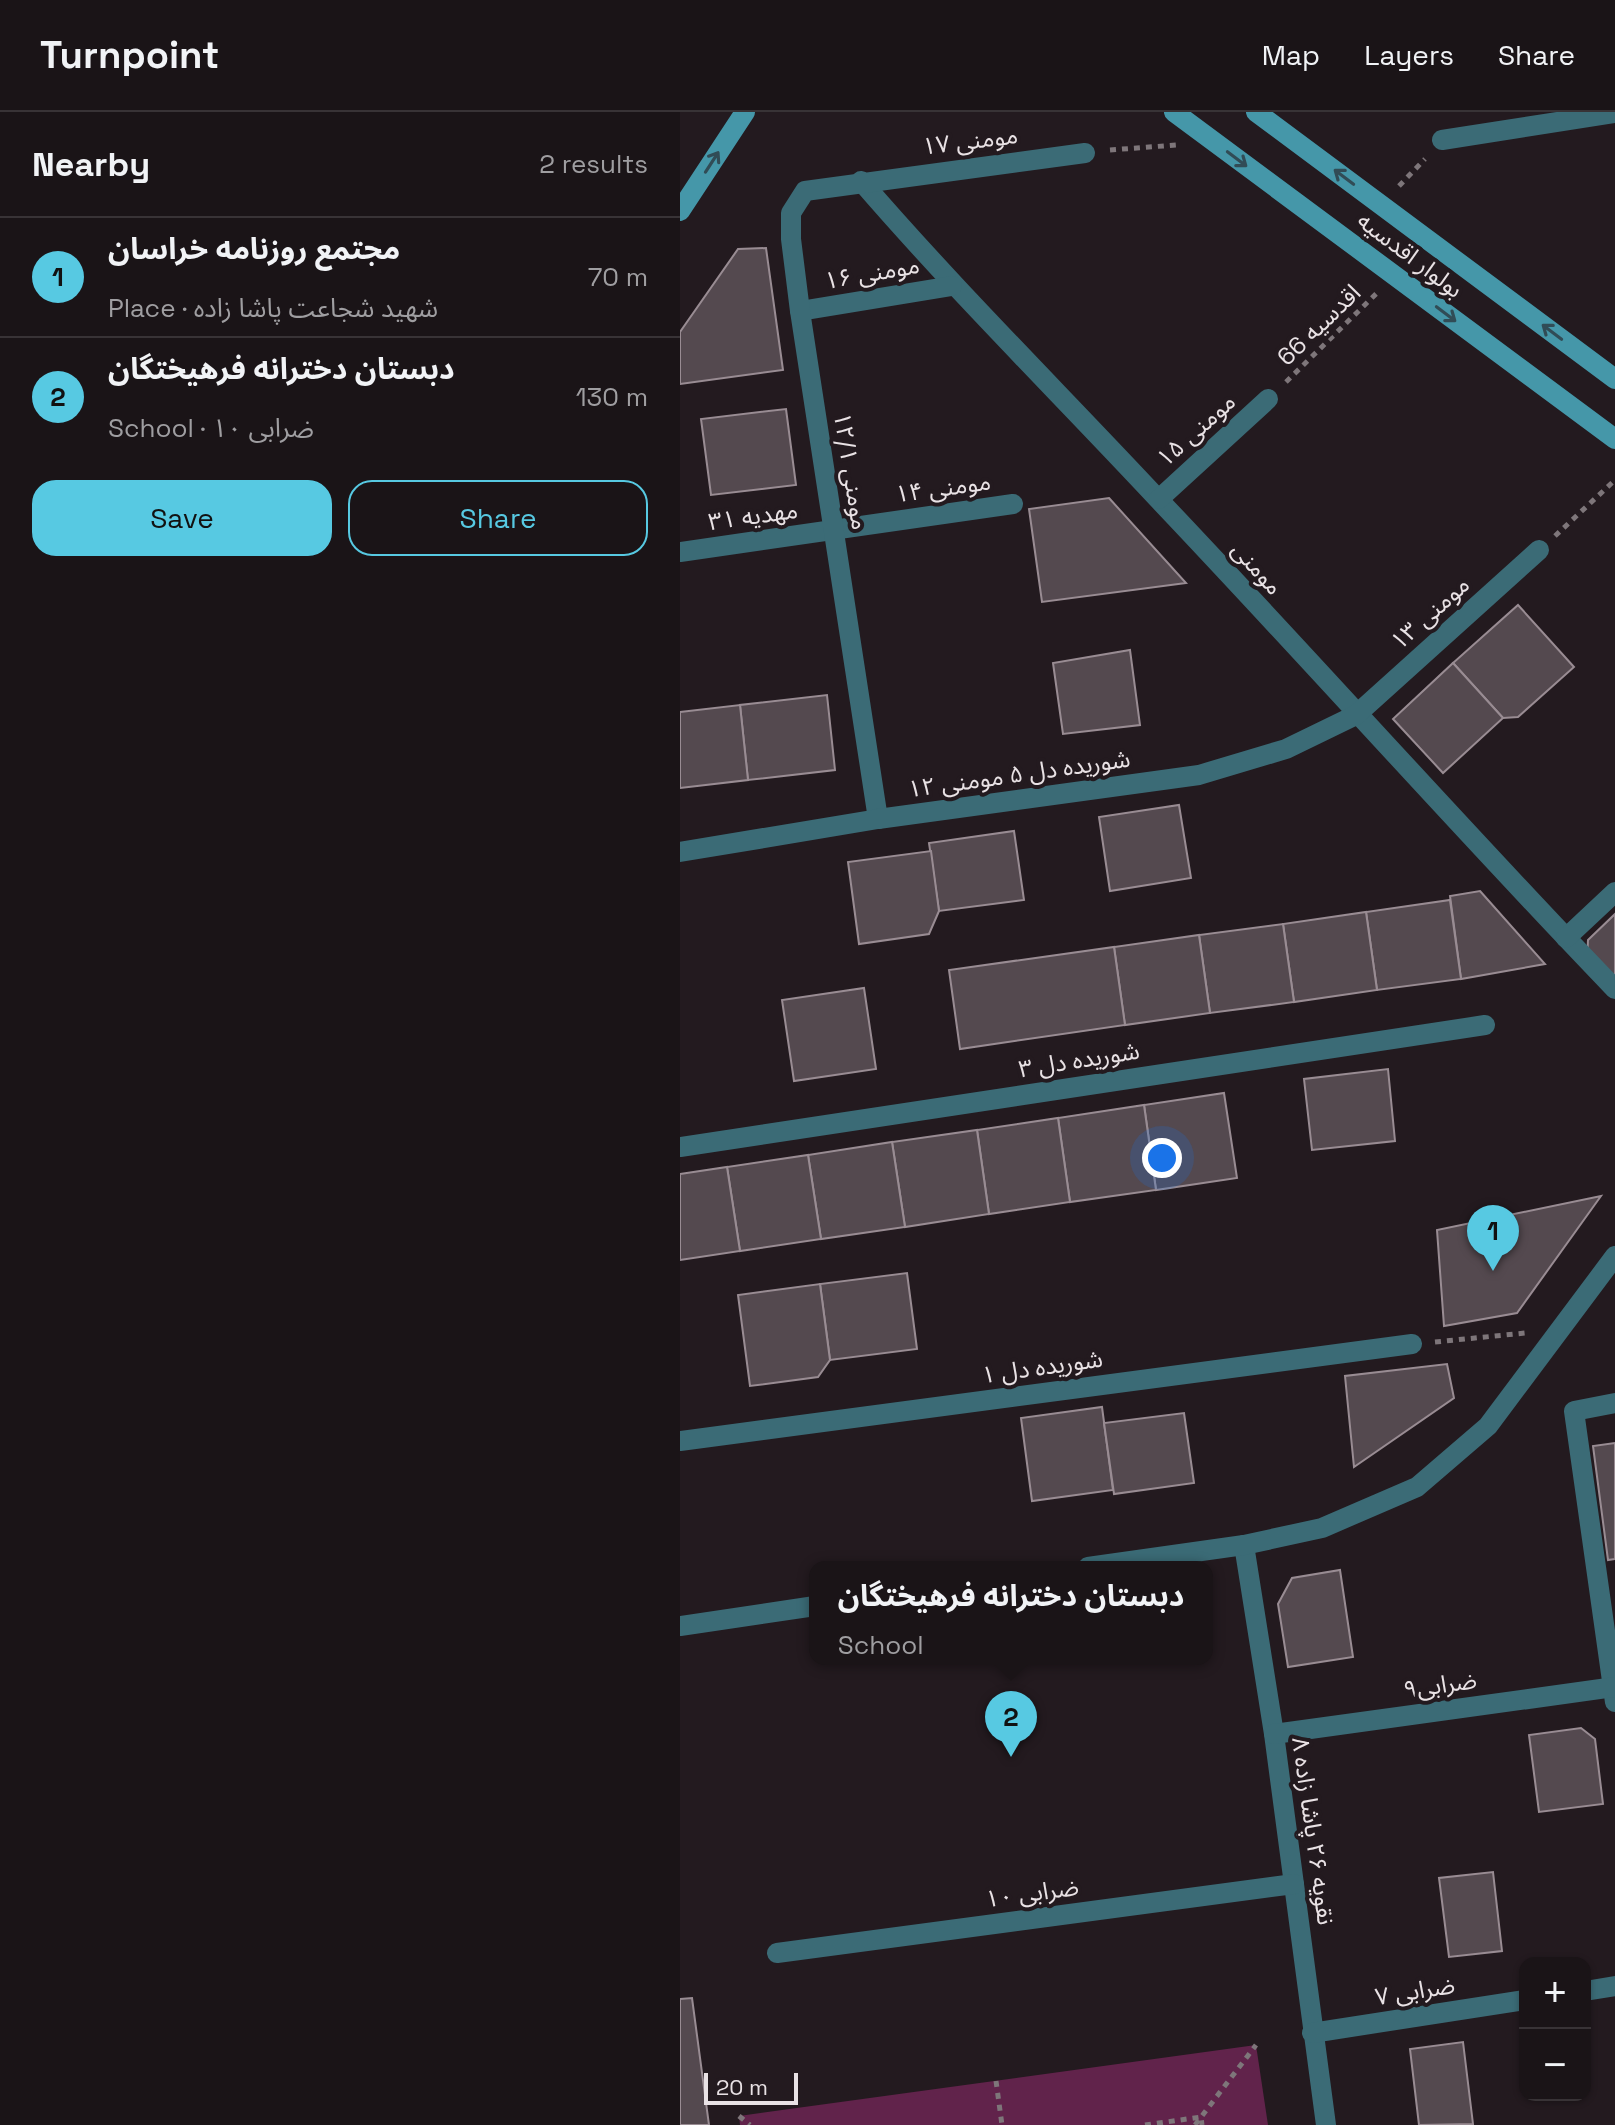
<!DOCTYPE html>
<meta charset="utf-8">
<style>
:root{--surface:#1a1417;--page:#231d20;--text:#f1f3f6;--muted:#9f9ea1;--line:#383336;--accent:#57c9e2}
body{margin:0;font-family:"Space Grotesk","Noto Sans Arabic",sans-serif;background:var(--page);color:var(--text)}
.controls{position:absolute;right:24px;bottom:24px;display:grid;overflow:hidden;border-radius:16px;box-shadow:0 2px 6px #0004}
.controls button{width:72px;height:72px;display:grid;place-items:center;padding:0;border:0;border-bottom:2px solid var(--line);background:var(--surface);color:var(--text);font:40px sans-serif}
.scale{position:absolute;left:24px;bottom:20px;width:94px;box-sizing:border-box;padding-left:8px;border:4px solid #e9e2e5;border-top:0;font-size:22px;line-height:28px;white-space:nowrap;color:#e9e2e5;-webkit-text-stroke:6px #231a1f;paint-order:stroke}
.you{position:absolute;left:482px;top:1046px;width:28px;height:28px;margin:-20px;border:6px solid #fff;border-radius:50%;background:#1a73e8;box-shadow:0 0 0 12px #1a73e833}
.badge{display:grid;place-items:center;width:52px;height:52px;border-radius:50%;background:var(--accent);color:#111;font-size:26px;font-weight:700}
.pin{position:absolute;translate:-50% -66px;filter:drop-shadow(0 2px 4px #0008)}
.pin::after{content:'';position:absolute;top:42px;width:28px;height:24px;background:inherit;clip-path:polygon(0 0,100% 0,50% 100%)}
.popup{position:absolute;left:129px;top:1449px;width:404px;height:104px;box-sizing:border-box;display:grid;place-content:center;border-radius:16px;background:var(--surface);filter:drop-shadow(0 2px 6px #0005);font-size:26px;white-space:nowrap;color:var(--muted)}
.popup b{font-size:30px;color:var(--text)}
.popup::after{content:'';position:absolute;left:50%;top:100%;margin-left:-16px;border:16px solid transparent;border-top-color:var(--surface)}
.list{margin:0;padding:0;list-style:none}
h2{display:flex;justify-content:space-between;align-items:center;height:104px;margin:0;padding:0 32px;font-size:34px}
h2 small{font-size:26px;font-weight:400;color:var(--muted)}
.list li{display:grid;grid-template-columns:52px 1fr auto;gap:24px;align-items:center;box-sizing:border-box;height:120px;padding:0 32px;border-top:2px solid var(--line)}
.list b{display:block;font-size:30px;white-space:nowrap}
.list p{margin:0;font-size:26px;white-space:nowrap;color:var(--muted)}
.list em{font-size:26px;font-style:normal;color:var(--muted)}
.actions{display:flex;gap:16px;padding:24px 32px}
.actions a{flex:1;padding:18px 0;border:2px solid var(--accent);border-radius:24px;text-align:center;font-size:28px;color:var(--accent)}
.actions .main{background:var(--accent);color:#111}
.map{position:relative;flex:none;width:935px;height:2013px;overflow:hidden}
header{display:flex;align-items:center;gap:48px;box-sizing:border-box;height:112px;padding:0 40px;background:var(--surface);border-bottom:2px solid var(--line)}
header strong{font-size:38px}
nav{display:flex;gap:44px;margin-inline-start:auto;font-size:28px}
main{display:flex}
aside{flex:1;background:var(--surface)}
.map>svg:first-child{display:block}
.green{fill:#61234b}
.building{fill:#54494f;stroke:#998c93;stroke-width:2}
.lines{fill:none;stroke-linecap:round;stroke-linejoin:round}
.path{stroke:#7e767a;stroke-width:5;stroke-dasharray:6 6;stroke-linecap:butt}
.minor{stroke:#3b6b76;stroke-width:20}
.secondary{stroke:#4597a9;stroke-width:20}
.oneway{stroke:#314c56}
.labels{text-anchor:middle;stroke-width:8;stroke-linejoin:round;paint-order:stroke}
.street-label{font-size:24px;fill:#e9e2e5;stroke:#231a1f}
</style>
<header>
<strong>Turnpoint</strong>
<nav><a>Map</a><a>Layers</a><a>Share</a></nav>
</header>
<main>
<aside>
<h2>Nearby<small>2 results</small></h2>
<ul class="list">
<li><span class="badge">1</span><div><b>مجتمع روزنامه خراسان</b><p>Place · شهید شجاعت پاشا زاده</p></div><em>70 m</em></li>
<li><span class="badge">2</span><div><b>دبستان دخترانه فرهیختگان</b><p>School · ضرابی ۱۰</p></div><em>130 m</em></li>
</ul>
<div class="actions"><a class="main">Save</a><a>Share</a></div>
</aside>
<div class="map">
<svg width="935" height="2013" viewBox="0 0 935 2013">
<rect width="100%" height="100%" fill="#231a1f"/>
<path class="green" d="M576,1933L588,2013H60L59,2004Z"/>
<g class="building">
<path d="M86,136L103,258L0,272V220L58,137Z"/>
<path d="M106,297L116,373L31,383L21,307Z"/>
<path d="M429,386L506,471L362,490L349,397Z"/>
<path d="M838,493L894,555L838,605L823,606L773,551Z"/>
<path d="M450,538L460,613L383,622L373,551Z"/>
<path d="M773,551L823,606L763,661L713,607Z"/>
<path d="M147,583L155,658L68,668L60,593Z"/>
<path d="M60,593L68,668L0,676V600Z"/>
<path d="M499,693L511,766L430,779L419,705Z"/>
<path d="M334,719L344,788L259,799L249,731Z"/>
<path d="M251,739L259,799L249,822L179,832L168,750Z"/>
<path d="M800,779L865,852L781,867L770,784Z"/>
<path d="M770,788L781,867L697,878L686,800Z"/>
<path d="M686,800L697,878L614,890L603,812Z"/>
<path d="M935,802V878L907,849L908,828Z"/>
<path d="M603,812L614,890L530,901L519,823Z"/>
<path d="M519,823L530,901L445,913L434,835Z"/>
<path d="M434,835L445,913L280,937L269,858Z"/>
<path d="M184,876L196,957L114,969L102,888Z"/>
<path d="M708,957L715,1029L632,1038L624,967Z"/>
<path d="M544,981L557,1066L476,1078L464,993Z"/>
<path d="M464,993L476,1078L390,1090L378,1006Z"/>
<path d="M378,1006L390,1090L309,1102L297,1018Z"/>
<path d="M297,1018L309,1102L225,1115L212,1030Z"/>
<path d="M212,1030L225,1115L141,1127L128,1043Z"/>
<path d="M128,1043L141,1127L60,1139L47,1055Z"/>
<path d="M47,1055L60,1139L0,1148V1062Z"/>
<path d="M921,1084L837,1201L764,1214L757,1118Z"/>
<path d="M227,1161L237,1237L150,1248L140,1172Z"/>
<path d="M140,1172L150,1248L138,1265L70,1274L58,1183Z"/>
<path d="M767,1252L774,1286L674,1355L665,1264Z"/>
<path d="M422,1295L433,1378L352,1389L341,1306Z"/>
<path d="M504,1301L514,1371L434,1382L424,1311Z"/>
<path d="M935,1331V1447L928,1448L913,1334Z"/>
<path d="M660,1458L673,1545L608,1555L598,1492L612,1466Z"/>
<path d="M901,1616L915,1627L923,1692L859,1700L849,1623Z"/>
<path d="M813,1760L822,1839L769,1845L759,1766Z"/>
<path d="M12,1886L29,2013H0V1887Z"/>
<path d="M783,1930L793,2012L739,2013L730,1937Z"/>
</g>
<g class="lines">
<g class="path">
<path d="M430,38L496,33"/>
<path d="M719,74L745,47"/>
<path d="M606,270L699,179"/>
<path d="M875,424L935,368"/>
<path d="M755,1230L845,1221"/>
<path d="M316,1969L322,2013"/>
<path d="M59,2004L70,2013"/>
<path d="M465,2013L521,2005L522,2013"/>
<path d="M515,2013L576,1933"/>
</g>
<g class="minor">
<path d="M762,28L935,1"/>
<path d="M181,69C276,179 379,281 478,387C632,549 780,716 935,877"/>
<path d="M120,199L272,174"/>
<path d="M479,387L588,287"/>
<path d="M0,440L333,392"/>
<path d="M198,707L120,199L111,127V101L125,79L405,41"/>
<path d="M0,740L198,707L519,663L606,637L676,603L859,438"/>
<path d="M886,826L935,780"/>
<path d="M0,1035L805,913"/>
<path d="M935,1291L894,1299L935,1590"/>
<path d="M0,1329L732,1232"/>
<path d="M564,1433L594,1622L646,2013"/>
<path d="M408,1455L564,1433L642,1416L737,1375L808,1314L935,1144"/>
<path d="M0,1514L135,1494"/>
<path d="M594,1622L935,1575"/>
<path d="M97,1841L614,1772"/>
<path d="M905,1879L935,1874"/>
<path d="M632,1921L845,1888"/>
</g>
<g class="secondary">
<path d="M494,0L935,327"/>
<path d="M576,0L935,267"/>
<path d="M0,99L65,0"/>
</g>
</g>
<defs><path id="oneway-shaft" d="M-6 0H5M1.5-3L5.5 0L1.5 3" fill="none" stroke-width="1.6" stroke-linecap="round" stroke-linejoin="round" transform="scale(2)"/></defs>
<g class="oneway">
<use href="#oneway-shaft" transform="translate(557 47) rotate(37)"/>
<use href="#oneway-shaft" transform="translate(32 50) rotate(-57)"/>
<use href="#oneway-shaft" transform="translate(664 65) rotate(-143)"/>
<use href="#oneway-shaft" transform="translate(766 202) rotate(37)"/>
<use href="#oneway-shaft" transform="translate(872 220) rotate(-143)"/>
</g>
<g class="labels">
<g class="street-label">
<text transform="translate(290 29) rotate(-7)" y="8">مومنی ۱۷</text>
<text transform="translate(730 143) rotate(37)" y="8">بولوار اقدسیه</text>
<text transform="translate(192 161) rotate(-10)" y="8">مومنی ۱۶</text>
<text transform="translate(639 213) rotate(-44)" y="8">اقدسیه 66</text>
<text transform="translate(516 318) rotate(-42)" y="8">مومنی ۱۵</text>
<text transform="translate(171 359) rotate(81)" y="8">مومنی ۱۲/۱</text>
<text transform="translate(263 376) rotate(-8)" y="8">مومنی ۱۴</text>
<text transform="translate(73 404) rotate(-8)" y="8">مهدیه ۳۱</text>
<text transform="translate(577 456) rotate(48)" y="8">مومنی</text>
<text transform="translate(750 501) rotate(-42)" y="8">مومنی ۱۳</text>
<text transform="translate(339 662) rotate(-8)" y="8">شوریده دل ۵ مومنی ۱۲</text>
<text transform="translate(399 948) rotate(-9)" y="8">شوریده دل ۳</text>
<text transform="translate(362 1255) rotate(-8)" y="8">شوریده دل ۱</text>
<text transform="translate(760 1573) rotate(-8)" y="8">ضرابی۹</text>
<text transform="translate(633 1719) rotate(82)" y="8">نقویه ۲۶ پاشا زاده ۸</text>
<text transform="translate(352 1781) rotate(-8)" y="8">ضرابی ۱۰</text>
<text transform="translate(735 1879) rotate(-9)" y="8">ضرابی ۷</text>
</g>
</g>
</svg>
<div class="controls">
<button>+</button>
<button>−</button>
</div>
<div class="scale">20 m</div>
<div class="you"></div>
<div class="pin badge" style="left:813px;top:1159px">1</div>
<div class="pin badge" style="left:331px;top:1645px">2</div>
<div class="popup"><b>دبستان دخترانه فرهیختگان</b>School</div>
</div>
</main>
